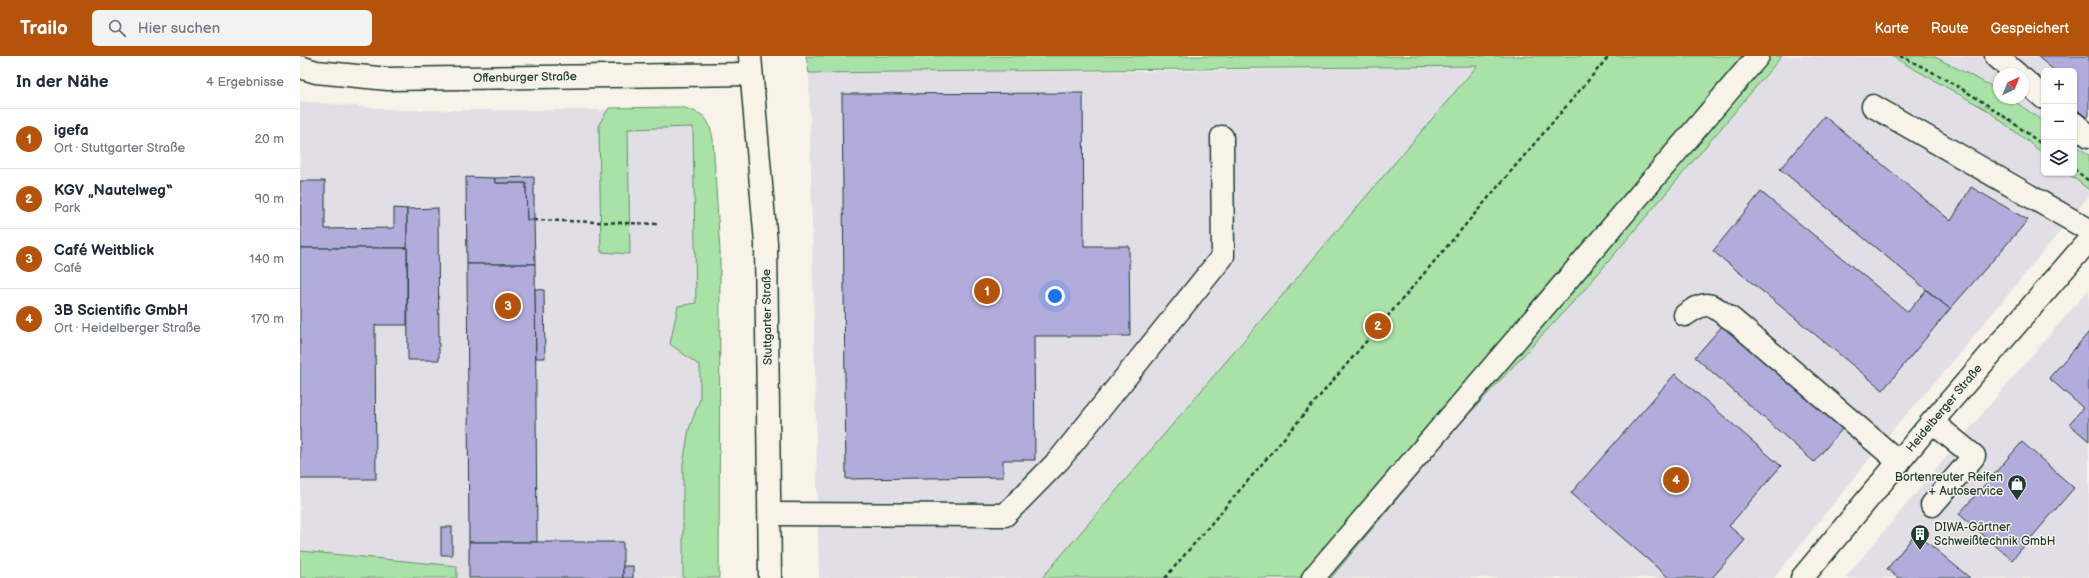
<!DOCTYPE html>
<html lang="de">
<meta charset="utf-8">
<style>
:root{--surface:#fff;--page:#f2f2f3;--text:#1f2937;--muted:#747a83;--line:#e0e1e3;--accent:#b45309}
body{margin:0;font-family:"Balsamiq Sans",sans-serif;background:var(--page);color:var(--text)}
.controls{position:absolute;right:12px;top:12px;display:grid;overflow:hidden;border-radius:6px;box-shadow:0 1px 3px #0004}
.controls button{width:36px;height:36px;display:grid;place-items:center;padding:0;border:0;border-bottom:1px solid var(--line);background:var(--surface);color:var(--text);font:20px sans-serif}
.compass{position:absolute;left:1693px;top:12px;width:36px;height:36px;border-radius:50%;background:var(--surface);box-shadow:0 1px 3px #0004;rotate:43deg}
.you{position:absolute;left:755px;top:240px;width:14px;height:14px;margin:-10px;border:3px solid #fff;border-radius:50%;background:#1a73e8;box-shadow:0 0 0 6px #1a73e833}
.badge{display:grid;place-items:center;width:26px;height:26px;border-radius:50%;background:var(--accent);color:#fff;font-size:13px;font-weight:700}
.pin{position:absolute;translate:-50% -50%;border:2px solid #fff;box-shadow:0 1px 4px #0006}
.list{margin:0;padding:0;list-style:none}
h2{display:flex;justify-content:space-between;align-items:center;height:52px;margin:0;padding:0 16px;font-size:17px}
h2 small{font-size:13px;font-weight:400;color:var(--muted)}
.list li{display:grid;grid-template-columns:26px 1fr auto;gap:12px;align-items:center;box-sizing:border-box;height:60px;padding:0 16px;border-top:1px solid var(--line)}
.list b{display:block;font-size:15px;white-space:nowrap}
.list p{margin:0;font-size:13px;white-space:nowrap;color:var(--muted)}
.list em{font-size:13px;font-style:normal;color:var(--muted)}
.icon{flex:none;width:22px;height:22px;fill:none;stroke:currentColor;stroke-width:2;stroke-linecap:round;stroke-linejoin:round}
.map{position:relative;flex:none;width:1789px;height:522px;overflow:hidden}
header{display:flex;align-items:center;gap:24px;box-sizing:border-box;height:56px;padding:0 20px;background:var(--accent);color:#fff}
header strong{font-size:19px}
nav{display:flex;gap:22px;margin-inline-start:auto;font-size:14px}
.search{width:280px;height:36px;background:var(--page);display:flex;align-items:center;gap:10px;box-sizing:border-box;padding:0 14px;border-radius:6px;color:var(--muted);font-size:15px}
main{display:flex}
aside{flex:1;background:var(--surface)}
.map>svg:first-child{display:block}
.built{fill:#e2dee5}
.green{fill:#a9e2a6;stroke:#64906d}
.building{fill:#b2acdd;stroke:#1f3d34}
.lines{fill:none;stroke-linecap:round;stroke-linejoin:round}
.minor-casing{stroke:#1f3d34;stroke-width:25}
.major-casing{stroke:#1f3d34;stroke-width:25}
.path{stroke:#1f3d34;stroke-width:2.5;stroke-dasharray:4 3;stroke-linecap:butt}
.minor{stroke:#f7f3e8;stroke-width:22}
.major{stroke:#f7f3e8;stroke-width:22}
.labels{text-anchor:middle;stroke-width:3;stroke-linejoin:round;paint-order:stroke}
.street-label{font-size:12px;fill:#1f3d34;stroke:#f7f3e8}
.poi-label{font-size:12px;fill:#1f3d34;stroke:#f7f3e8;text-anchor:end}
</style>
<header>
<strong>Trailo</strong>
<div class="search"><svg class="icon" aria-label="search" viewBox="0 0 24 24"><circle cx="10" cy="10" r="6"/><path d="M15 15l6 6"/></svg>Hier suchen</div>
<nav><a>Karte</a><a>Route</a><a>Gespeichert</a></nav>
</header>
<main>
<aside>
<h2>In der Nähe<small>4 Ergebnisse</small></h2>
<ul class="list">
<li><span class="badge">1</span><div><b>igefa</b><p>Ort · Stuttgarter Straße</p></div><em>20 m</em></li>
<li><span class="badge">2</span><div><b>KGV „Nautelweg“</b><p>Park</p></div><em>90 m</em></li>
<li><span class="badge">3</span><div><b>Café Weitblick</b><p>Café</p></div><em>140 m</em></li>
<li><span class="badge">4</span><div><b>3B Scientific GmbH</b><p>Ort · Heidelberger Straße</p></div><em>170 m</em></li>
</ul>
</aside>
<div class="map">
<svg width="1789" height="522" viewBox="0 0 1789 522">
<rect width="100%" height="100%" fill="#f7f3e8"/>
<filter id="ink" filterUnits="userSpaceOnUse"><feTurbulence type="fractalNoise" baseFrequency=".025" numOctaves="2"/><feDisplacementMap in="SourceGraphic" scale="8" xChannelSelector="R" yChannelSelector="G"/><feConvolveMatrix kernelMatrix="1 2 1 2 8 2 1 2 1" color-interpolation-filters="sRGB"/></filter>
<g filter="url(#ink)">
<g class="built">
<path d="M1482,0H1591L1687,54L1744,98V117H1768L1789,134V140L1650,309L1590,377L1474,522H1031L1156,372L1285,233Z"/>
<path d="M1633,0H1789V99L1774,88V15H1744V66L1710,42H1723V18H1699V34Z"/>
<path d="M1178,10L742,522H519L509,17L884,15Z"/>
<path d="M0,45L99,54H378L396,73L403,215L396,522H157L156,510L0,495Z"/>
<path d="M1789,233V522H1545L1703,333Z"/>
</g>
<g class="green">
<path d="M506,0H1482L1285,233L1156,372L1031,522H742L1177,10L509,17Z"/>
<path d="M1591,0H1633L1697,33L1699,34V42H1710L1744,66V98L1687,54Z"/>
<path d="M381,51C404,58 408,59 413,83L420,196L419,522H383V408L389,373L400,343V310L370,288L378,250L396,247L393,71L328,73L330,198L301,196L299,68L309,52Z"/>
<path d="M1774,88L1789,99V134L1768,117H1774Z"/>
<path d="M0,495L157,510V522H0Z"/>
</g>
<g class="building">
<path d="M1737,0H1789V60L1787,62L1774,51V15H1755Z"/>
<path d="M783,37L784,190H829L830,280H734L735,404H703V421L546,423L542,38Z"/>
<path d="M1524,60L1651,165L1671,131L1728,164L1650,253L1480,113Z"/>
<path d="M166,121L195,122V127H226L227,164H234L235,208H167Z"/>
<path d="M234,121V164H227L226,127H195V122Z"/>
<path d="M0,125H25V173L94,172V152L107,153V192H1Z"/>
<path d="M1461,136L1608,256L1626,234L1650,253L1583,334L1413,195Z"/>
<path d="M138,152L139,304H108L107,153Z"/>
<path d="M0,192H107V269H75L76,423H0Z"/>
<path d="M167,208H235L237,486H169Z"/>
<path d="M235,233L244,234L245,302H236Z"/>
<path d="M1424,268L1543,372L1514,406L1395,301Z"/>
<path d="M1789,276V385L1769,368L1783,352L1749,322Z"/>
<path d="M1375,318L1481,410L1429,470L1445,484L1412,522H1369L1271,437Z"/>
<path d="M1722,386L1774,432L1712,504L1659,458Z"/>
<rect x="141" y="471" width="11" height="28"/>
<path d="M1616,477L1670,522H1598L1587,513Z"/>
<rect x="169" y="486" width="154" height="36"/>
<rect x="323" y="510" width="10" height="12"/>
</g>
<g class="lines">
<defs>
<g id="minor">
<path d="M1696,0L1717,18"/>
<path d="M0,11L16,16L88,23L451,18"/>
<path d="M1723,23L1744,42"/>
<path d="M1573,50L1789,174"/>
<path d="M1774,67L1789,80"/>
<path d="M1385,259C1410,242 1410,249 1433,264L1599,406"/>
<path d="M1632,366L1674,400L1632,449"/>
<path d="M470,458L705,459L759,404L923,200L922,81"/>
<path d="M1013,522L1458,0"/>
<path d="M1502,522L1632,366L1789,184"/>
</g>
<path id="major" d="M450,0L466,187L470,522"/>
</defs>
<use href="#minor" class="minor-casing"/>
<use href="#major" class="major-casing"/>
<g class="path">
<path d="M1600,0C1652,24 1699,55 1744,90"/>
<path d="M1774,113L1789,125"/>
<path d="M234,164L359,168"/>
<path d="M865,522L1309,0"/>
</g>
<use href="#minor" class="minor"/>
<use href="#major" class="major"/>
</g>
</g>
<defs>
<symbol id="shop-pin" viewBox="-11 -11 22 30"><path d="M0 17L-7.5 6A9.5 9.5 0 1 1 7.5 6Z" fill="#1f3d34" stroke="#f7f3e8"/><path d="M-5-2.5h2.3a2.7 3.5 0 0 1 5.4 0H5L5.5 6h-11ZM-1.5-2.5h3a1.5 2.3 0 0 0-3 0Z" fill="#fff"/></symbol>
<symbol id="building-pin" viewBox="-11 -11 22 30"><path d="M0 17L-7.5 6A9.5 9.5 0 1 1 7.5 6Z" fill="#1f3d34" stroke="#f7f3e8"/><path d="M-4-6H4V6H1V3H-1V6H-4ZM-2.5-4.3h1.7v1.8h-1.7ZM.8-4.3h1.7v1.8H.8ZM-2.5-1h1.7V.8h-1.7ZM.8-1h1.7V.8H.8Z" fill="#fff"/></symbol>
</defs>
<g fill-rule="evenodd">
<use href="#shop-pin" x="1706" y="417" width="22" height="30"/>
<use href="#building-pin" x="1609" y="467" width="22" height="30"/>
</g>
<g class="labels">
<g class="street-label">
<text transform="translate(225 21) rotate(-1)" y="4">Offenburger Straße</text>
<text transform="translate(467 261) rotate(-91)" y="4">Stuttgarter Straße</text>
<text transform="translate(1644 352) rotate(-50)" y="4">Heidelberger Straße</text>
</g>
<g class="poi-label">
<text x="1703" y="425">Bortenreuter Reifen<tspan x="1703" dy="14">+ Autoservice</tspan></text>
<text x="1634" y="475" text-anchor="start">DIWA-Gärtner<tspan x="1634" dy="14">Schweißtechnik GmbH</tspan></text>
</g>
</g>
</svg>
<div class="controls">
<button>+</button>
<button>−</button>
<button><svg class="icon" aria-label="layers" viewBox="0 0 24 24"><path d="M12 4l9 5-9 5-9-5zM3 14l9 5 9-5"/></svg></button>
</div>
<svg class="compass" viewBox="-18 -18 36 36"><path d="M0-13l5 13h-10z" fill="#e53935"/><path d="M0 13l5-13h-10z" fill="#747a83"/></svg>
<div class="you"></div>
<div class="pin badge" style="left:687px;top:235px">1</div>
<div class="pin badge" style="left:1078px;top:270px">2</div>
<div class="pin badge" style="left:208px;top:250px">3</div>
<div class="pin badge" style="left:1376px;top:424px">4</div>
</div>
</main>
